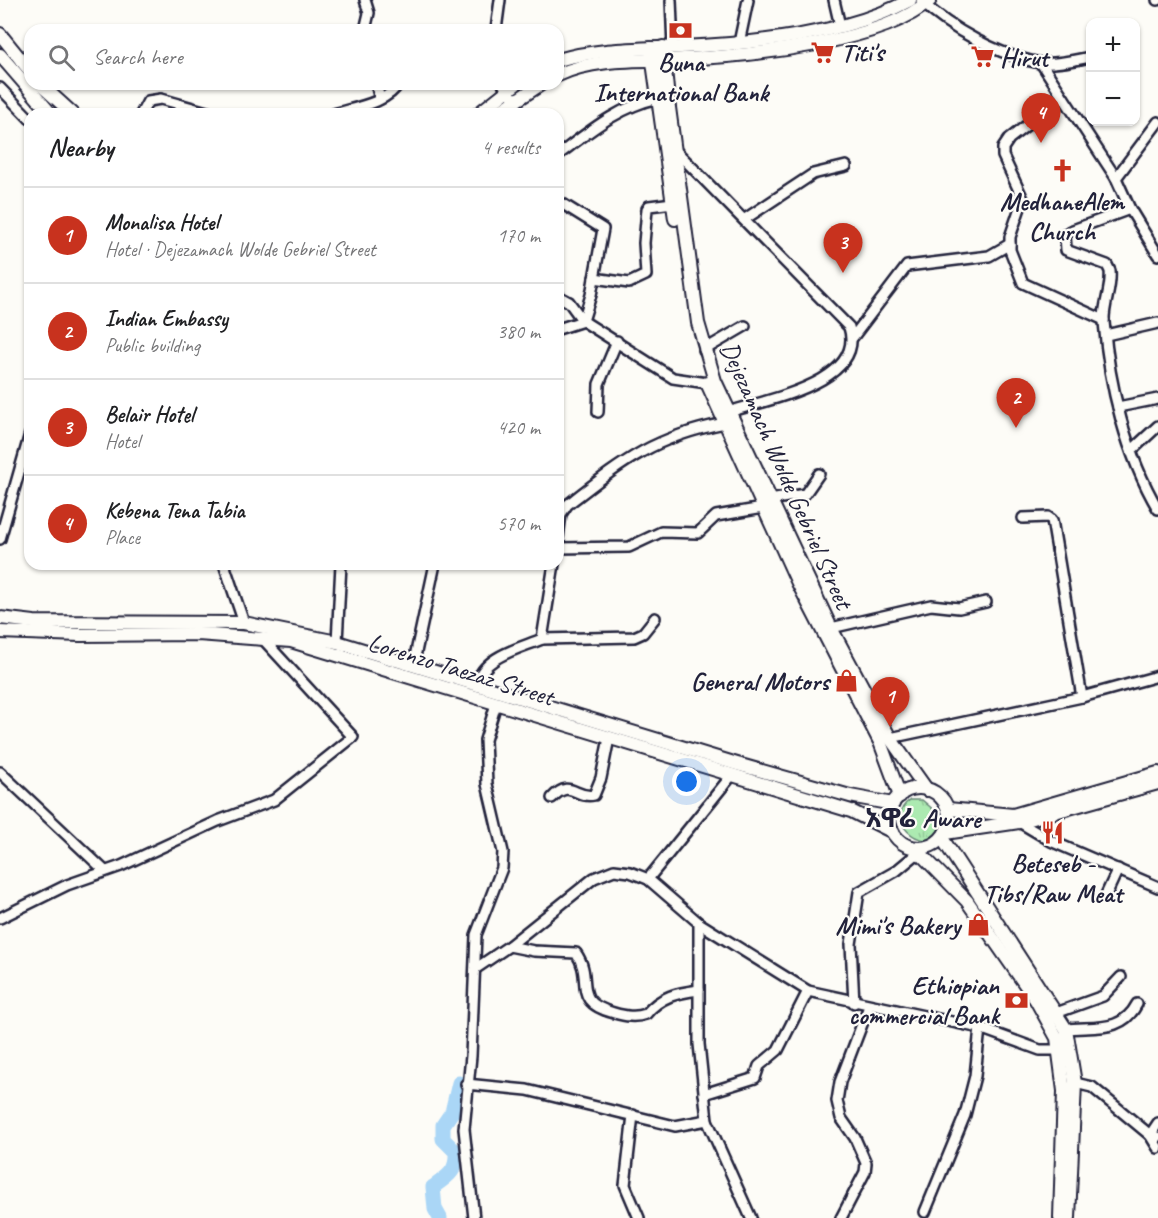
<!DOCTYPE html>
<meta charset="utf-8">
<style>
:root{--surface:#fff;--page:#f6f6f6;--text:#202124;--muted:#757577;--line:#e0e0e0;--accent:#c8321e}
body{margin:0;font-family:Caveat,"Noto Sans Ethiopic",sans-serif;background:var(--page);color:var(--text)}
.controls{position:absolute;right:18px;top:18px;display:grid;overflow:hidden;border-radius:12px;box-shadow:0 2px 4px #0004}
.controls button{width:54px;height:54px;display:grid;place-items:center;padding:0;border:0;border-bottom:2px solid var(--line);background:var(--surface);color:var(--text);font:30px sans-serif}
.you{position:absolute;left:687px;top:782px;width:21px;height:21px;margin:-15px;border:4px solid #fff;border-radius:50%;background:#1a73e8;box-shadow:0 0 0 9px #1a73e833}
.badge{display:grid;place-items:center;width:39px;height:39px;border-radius:50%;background:var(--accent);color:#fff;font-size:20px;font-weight:700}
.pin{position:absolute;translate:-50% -50px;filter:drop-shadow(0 2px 3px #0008)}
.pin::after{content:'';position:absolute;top:32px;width:21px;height:18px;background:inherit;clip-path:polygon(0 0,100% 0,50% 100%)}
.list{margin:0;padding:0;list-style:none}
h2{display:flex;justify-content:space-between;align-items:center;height:78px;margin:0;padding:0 24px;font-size:26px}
h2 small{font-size:20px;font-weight:400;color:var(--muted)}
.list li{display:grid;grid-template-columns:39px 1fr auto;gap:18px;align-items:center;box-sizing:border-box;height:96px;padding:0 24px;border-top:2px solid var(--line)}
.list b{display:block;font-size:22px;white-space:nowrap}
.list p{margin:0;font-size:20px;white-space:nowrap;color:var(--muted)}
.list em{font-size:20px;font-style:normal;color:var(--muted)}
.icon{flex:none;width:33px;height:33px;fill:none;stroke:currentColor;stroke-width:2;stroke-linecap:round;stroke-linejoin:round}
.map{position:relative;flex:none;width:1158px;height:1218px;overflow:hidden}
.search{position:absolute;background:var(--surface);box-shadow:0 2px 4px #0004;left:24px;top:24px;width:540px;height:66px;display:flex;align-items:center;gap:15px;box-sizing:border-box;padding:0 21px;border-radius:18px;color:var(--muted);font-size:22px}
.panel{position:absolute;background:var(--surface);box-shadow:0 2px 4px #0004;left:24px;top:108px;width:540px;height:462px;border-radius:18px}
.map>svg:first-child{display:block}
.grass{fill:url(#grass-tufts);stroke:#678676;stroke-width:1.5}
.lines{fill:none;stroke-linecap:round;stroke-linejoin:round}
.river{stroke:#aad6f6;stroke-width:15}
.minor-casing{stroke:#22223b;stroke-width:14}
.major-casing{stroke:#22223b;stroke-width:16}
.minor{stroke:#fdfcf7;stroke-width:9}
.major{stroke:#fdfcf7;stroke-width:12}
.labels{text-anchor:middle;stroke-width:4.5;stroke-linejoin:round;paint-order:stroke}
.poi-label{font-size:26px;font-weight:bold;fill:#22223b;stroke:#fdfcf7}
.street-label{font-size:26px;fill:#22223b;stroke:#fdfcf7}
.neighbourhood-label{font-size:27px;font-weight:bold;fill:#22223b;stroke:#fdfcf7}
</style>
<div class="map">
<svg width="1158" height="1218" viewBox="0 0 1158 1218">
<defs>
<pattern id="grass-tufts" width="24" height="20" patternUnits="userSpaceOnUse" patternTransform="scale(1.5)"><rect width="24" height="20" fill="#aceab1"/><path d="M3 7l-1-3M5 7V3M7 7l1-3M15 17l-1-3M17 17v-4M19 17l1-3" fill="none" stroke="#94c899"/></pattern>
</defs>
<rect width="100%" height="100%" fill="#fdfcf7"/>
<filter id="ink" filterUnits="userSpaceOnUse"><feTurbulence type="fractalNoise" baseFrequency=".0167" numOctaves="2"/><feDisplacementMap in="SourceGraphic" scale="12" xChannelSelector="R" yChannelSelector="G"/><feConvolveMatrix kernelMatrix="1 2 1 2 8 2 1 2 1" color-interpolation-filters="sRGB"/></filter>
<g filter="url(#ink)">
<path class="grass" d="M910,800H922L941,816L942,834C920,854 883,818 910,800Z"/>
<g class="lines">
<path class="river" d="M440,1218L435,1209L433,1187C448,1176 457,1172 456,1152L443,1139V1125L452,1112L459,1083"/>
<defs>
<g id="minor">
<path d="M365,0L369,13L365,30"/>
<path d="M671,0L673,48"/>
<path d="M834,0L840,26"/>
<path d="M1157,0H1158"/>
<path d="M921,1C950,29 1000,56 1040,63C1055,65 1075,60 1090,57"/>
<path d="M496,30L500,0"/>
<path d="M739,43L748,0"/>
<path d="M1041,63L1116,178L1130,209L1158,255"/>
<path d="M376,84L380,99"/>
<path d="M503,84L515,100L517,114"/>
<path d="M0,88L30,119"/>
<path d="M1063,97L1009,139L1003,148V156L1023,199L1010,237V250L1023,283L1104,320"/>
<path d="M141,114L148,101L161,99L214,114"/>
<path d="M334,114C353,108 388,103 398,84"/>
<path d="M675,150L849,327C867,383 764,400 729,412"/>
<path d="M558,155C590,131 618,107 658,98"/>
<path d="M1116,178L1158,122"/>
<path d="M558,201L603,229L591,295L583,321L558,329"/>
<path d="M1130,209L1070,231L1065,235L1066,250L1107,265L1110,271C1112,288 1103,305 1104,322C1109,385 1126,455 1158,509"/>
<path d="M745,219L813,174L846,166"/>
<path d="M594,278L629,283L646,275L644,243L647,209L649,206L673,203"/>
<path d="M558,296L569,302L583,321L673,378L707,383"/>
<path d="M1106,335L1158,323"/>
<path d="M853,337L907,266L989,256L1010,244"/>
<path d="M704,350L745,326"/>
<path d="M1118,407L1158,399"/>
<path d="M598,412L599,384L617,341"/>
<path d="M1132,450L1158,426"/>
<path d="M770,500L805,494L819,474"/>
<path d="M1023,518L1048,517L1052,520L1082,697"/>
<path d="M558,538L561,514L567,505C624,461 653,437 725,423"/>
<path d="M0,539L30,434"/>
<path d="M558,548L629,547L661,532L698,533L716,516L763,508"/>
<path d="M224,564L244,623"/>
<path d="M831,628L931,605L959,608L986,602"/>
<path d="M542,639L634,637L643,633L655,618"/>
<path d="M337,642L341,564"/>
<path d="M413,666L435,564"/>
<path d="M476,685C483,656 518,649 542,639L554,564"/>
<path d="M890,738L1082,697L1158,676"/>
<path d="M0,772L105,871"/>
<path d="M552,798C571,778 575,799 594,795L601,778L609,738"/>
<path d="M1019,822L1051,841L1158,887"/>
<path d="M648,879L732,775"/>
<path d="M1105,897L1118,869"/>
<path d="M0,918L67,885L121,866L218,821L274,800L353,737L262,638"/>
<path d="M699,923V1044L707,1120L751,1218"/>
<path d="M509,946L534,951L576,953C595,980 569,1001 614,1013C625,1016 635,1018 646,1014C661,996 677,993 699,990"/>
<path d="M475,969L509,946L594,878L614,870L630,872L648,879L699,923L808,991L980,1028L1040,1050H1061"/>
<path d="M854,1003L851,944L859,892L896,871L919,852"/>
<path d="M1056,1013L1103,996L1121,977"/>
<path d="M1066,1029C1095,1026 1122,1033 1137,1004"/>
<path d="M1075,1083L1092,1087L1150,1135L1158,1137"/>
<path d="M466,1084L527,1090L675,1126L707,1120"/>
<path d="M704,1094L755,1078L759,1066L778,1050L808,991"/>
<path d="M633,1115L625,1185L639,1218"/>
<path d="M1158,1123L1150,1135L1158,1148"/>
<path d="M925,1212L965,1115L975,1076L980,1028"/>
<path d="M474,1218L464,1129L471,1056L476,935L502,868L503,852L487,784L485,740L496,704"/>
<path d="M841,1218L865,1172L866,1163L855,1138L841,1118L837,1101L840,1082L869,1006"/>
</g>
<g id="major">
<path d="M0,34L30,71"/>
<path d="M663,47L668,100L698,323L715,381L831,628L890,738L927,790"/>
<path d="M651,48L675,219"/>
<path d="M0,55L51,114"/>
<path d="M558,60C599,48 640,49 681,47C751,44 849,34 910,0"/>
<path d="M558,75C596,57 643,61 684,59C747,56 884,43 930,0"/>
<path d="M40,84L73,114"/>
<path d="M478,114L516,84"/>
<path d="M496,114L541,84"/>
<path d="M707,383L798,583L880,742L900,796"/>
<path d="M0,618L34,622L244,623L337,642L737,764L850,796L893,804"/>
<path d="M0,632L80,635L198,634L291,641L851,811L893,832"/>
<circle cx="919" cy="818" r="30"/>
<path d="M948,809L1013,815L1158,773"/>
<path d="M945,833L1019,822L1158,783"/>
<path d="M942,838L1066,1029L1075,1083L1069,1218"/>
<path d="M915,848L967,901L1036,1000L1057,1038L1064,1091L1060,1218"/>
</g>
</defs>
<use href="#minor" class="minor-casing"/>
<use href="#major" class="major-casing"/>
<use href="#minor" class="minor"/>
<use href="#major" class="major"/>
</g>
</g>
<defs>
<symbol id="bank-bare" viewBox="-9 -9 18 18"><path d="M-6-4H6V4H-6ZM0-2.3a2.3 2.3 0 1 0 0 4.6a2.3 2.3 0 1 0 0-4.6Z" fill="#c8321e" stroke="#fdfcf7" stroke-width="2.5" paint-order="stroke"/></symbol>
<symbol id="supermarket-bare" viewBox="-9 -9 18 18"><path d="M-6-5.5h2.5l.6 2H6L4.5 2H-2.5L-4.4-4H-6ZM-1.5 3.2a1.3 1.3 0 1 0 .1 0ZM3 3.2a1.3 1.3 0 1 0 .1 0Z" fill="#c8321e" stroke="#fdfcf7" stroke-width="2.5" paint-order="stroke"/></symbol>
<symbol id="church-bare" viewBox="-9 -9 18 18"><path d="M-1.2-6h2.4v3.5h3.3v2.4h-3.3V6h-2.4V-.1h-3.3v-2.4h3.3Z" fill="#c8321e" stroke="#fdfcf7" stroke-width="2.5" paint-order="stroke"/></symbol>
<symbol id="shop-bare" viewBox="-9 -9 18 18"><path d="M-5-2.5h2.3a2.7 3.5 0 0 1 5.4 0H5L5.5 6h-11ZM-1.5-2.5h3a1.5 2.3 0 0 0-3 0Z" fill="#c8321e" stroke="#fdfcf7" stroke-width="2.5" paint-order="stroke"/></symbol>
<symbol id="restaurant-bare" viewBox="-9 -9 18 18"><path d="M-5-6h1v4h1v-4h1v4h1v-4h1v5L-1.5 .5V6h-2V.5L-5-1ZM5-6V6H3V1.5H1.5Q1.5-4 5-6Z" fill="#c8321e" stroke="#fdfcf7" stroke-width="2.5" paint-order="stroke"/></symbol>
</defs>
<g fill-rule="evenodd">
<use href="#bank-bare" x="664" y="14" width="33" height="33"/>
<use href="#supermarket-bare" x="806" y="36" width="33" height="33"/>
<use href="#supermarket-bare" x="966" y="40" width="33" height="33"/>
<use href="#church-bare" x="1046" y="154" width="33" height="33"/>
<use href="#shop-bare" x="830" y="664" width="33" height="33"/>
<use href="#restaurant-bare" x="1036" y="816" width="33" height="33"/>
<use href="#shop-bare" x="962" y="908" width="33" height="33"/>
<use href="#bank-bare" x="1000" y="984" width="33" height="33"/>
</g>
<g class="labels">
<g class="poi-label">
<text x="841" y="61" text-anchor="start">Titi's</text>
<text x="1000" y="66" text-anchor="start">Hirut</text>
<text x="681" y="71">Buna<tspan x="681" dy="30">International Bank</tspan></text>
<text x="1062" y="210">MedhaneAlem<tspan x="1062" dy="30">Church</tspan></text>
<text x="829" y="690" text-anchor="end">General Motors</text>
<text x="1053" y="872">Beteseb -<tspan x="1053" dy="30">Tibs/Raw Meat</tspan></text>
<text x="960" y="934" text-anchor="end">Mimi's Bakery</text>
<text x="999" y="994" text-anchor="end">Ethiopian<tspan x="999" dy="30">commercial Bank</tspan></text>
</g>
<g class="street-label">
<text transform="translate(787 475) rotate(66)" y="9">Dejezamach Wolde Gebriel Street</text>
<text transform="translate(461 669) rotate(17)" y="9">Lorenzo Taezaz Street</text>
</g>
<g class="neighbourhood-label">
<text x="923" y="827">አዋሬ Aware</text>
</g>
</g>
</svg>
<div class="controls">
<button>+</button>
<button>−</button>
</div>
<div class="you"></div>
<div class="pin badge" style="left:890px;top:727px">1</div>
<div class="pin badge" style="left:1016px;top:428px">2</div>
<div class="pin badge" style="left:843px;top:273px">3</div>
<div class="pin badge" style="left:1041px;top:143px">4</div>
<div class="search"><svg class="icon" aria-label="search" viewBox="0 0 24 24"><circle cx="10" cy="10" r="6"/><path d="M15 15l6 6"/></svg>Search here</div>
<section class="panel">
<h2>Nearby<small>4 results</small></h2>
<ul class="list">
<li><span class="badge">1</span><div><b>Monalisa Hotel</b><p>Hotel · Dejezamach Wolde Gebriel Street</p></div><em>170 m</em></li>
<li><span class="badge">2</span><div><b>Indian Embassy</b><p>Public building</p></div><em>380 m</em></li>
<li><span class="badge">3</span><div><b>Belair Hotel</b><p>Hotel</p></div><em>420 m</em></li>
<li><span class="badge">4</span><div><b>Kebena Tena Tabia</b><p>Place</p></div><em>570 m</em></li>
</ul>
</section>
</div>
